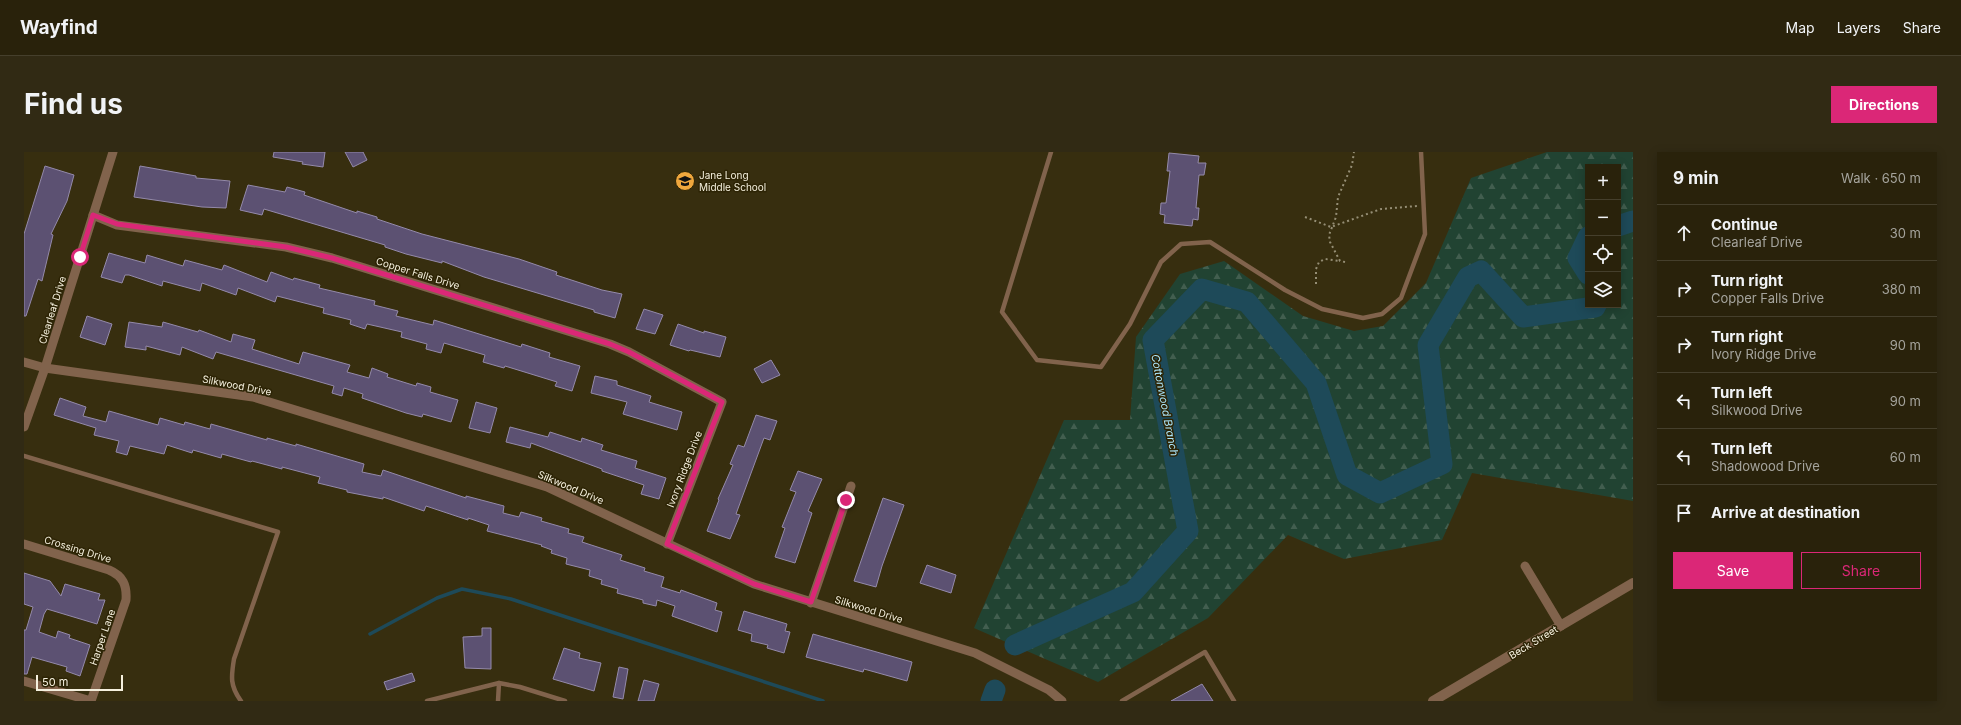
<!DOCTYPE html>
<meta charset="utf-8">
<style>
:root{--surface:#29220b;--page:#312a14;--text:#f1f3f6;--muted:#a5a49d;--line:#453f2c;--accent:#db2777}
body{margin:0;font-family:Inter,sans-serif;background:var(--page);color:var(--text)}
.controls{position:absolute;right:12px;top:12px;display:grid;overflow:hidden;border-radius:0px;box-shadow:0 2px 10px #0003}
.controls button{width:36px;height:36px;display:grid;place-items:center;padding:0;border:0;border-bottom:1px solid var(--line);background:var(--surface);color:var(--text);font:20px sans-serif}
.scale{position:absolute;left:12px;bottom:10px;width:87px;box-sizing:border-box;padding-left:4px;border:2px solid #f5f0de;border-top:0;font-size:11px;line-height:14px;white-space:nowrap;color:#f5f0de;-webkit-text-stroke:3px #2d2405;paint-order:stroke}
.stop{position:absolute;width:12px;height:12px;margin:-9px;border:3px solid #db2777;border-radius:50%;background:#fff}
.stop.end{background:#db2777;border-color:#fff;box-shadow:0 1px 4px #0008}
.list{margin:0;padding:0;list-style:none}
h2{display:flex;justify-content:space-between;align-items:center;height:52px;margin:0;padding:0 16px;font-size:17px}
h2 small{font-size:13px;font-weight:400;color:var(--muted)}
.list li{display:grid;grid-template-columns:26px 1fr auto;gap:12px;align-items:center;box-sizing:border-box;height:56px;padding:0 16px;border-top:1px solid var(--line)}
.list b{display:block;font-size:15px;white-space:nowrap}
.list p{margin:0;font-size:13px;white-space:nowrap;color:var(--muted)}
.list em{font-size:13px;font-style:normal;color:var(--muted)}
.actions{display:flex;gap:8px;padding:12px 16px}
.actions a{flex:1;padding:9px 0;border:1px solid var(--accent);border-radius:0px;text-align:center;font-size:14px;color:var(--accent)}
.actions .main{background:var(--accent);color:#fff}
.icon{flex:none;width:22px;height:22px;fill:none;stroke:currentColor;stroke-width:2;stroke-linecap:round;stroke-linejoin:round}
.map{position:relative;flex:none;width:1609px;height:549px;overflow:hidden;border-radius:0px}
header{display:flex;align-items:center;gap:24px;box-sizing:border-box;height:56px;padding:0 20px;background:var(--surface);border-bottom:1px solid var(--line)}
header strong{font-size:19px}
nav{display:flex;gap:22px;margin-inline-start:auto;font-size:14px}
.intro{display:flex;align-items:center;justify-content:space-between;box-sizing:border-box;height:96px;padding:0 24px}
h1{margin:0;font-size:28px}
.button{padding:10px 18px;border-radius:0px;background:var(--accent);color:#fff;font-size:14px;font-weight:700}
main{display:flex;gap:24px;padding:0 24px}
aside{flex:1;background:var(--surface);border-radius:0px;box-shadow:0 2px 10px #0003}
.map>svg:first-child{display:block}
.forest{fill:url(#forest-firs);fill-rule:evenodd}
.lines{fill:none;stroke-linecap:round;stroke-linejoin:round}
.stream{stroke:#1e4a59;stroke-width:3.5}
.river{stroke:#1e4a59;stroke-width:21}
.building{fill:#5c5172;stroke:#948aaa}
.path{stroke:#958e75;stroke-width:2;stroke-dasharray:2 3;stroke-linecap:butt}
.service{stroke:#81634c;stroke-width:4.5}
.minor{stroke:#81634c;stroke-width:9}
.tertiary{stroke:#81634c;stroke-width:10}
.route{stroke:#db2777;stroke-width:5}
.labels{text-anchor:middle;stroke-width:3;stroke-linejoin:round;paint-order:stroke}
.poi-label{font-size:10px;fill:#f5f0de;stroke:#2d2405;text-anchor:start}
.street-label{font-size:10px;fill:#f5f0de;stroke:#2d2405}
.water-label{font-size:11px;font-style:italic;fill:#abe6fd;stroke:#2d2405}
</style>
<header>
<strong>Wayfind</strong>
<nav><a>Map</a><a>Layers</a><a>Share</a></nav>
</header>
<div class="intro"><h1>Find us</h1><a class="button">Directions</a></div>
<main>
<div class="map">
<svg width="1609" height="549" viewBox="0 0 1609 549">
<defs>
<pattern id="forest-firs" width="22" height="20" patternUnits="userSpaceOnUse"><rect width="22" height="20" fill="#214332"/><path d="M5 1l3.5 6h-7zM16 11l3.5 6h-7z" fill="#425e4f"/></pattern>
</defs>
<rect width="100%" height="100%" fill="#372e0f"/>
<path class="forest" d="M1523,0H1609V349L1448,321L1418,388L1320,407L1264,383L1184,466L1074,530L950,476L1040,268H1106L1112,185L1156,122L1200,109L1279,164L1330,179L1359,174L1402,131L1447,26ZM1564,15H1594V153H1564Z"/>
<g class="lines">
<path class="stream" d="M346,482L413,446L438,437L487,447L799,549"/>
<g class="river">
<path d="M1594,74L1609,69"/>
<path d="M1564,85L1554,106L1564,122"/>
<path d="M991,493L1109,440L1164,379L1129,188L1178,137L1223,150L1292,231L1323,323L1356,341L1418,312L1404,193L1444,125L1457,119L1499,165L1571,155L1572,153"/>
<path d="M967,549L971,538"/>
</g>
</g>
<g class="building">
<path d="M250,0H301L299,15L278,12L279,10L249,5Z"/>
<path d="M321,0H339L343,8L329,15Z"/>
<path d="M1145,1L1175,4L1174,11H1182L1180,23H1175L1172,56H1175L1174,68L1169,67L1168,74L1140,71L1141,63L1136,62L1137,51H1142L1146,19H1143Z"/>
<path d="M21,14L50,23L43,49L27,82L29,83L18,129L14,127L2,164H0V82Z"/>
<path d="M116,14L172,24V26L206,29L202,56L178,55L110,45Z"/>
<path d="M224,33L261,40L263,35L281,40L280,43L333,61V59L353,65V67L398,82L495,107L533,120L532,123L578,138L598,142L591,166L570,160V158L460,125L418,109V111L382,102L361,95V93L240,57L238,63L216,58Z"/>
<path d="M85,101L121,111L123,103L159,114L161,108L198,118L200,113L243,130L247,120L269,128L270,126L296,133L295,136L351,149L350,153L374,159L372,164L409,173L410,168L497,195L498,192L526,201L525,205L556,214L548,239L531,234L533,230L481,214L480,216L459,210L461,203L420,191L417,201L402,197L403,192L377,185L378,180L343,172L341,177L326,172L327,168L299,161L300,156L253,144L251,150L214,136L212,143L178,131L176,139L139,129L138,134L105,123H101L98,131L77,125Z"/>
<path d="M620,157L639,163L631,182L612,177Z"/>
<path d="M63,164L88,172L81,193L56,185Z"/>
<path d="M105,170L138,175L139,170L174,180L175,178L207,190L209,182L231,188L228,197L275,212L279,200L326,213L323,220L345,226L348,216L364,222L363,225L392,234L393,231L407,235L406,240L434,248L427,270L399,262L398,265L382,261L338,246L339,242L320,236L318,244L308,241L310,234L192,200L189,207L158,195L156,203L122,194V198L101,195Z"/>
<path d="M654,172L680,181V179L702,185L696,205L666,198L665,199L646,193Z"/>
<path d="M747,208L756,223L738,231L730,217Z"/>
<path d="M571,224L593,229V233L627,244L625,250L658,260L653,278L599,262L603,250L567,241Z"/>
<path d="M36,246L62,255L59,264L82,270L85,259L134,273L136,266L160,273L161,270L186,277L187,272L243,288V286L272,294V292L340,312L338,320L357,324L359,318L442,346V344L480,354L479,361L495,365L497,360L518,366L517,369L545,377L544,381L560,385L558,390L598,403L596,408L621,416L620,419L640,425L637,435L656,441L657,438L693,451L691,458L698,460L693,480L648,464L651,454L633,448L632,454L619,451V448L593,441L594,437L577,432L578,428L565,424L566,418L542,412L543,406L527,401L528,398L517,394L518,393L463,379L465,373L444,366V368L402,354L400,359L359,345V347L323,340V338L294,331L296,325L258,315V317L228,309L227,310L198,302L197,306L169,298L168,301L143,293L140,302L106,294L103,303L92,300L95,289L70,283L72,276L30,263Z"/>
<path d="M452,250L473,256L466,281L445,276Z"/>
<path d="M732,263L753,269L746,288L740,286L712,362L716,363L706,387L683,379L695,348L694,347L709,313L706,312L714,293L720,295Z"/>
<path d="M486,275L524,285L526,280L557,290L558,286L579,293L577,298L613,309L611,316L642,326L635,347L617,342L620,333L578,319V317L507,291L506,296L482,290Z"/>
<path d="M774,319L798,327L784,359L788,361L771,411L751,405L761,376L758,375L772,340L766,338Z"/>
<path d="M859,346L880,353L858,414L852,435L830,429Z"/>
<path d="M903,413L932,423L927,441L896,431Z"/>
<path d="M0,421L26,429L37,444L41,432L76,442L74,448H81L73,472L23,457L20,462L15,480L32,486L34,479L46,483L45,486L66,493L56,524L42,519L43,515L8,505L3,522H0V478H2L9,455L0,452Z"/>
<path d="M720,459L763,472L761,479L766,480L760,501L743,496L744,493L727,489L728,482L714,478Z"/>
<path d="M458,476H467V517L441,516L439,485L458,484Z"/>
<path d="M789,482L888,510L883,529L840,517L839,520L782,505Z"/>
<path d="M540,496L556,501L555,506L577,511L570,539L529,527Z"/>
<path d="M595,515L604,517L599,547L589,545Z"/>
<path d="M388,521L391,529L363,538L360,530Z"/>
<path d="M620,528L635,532L630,549H614Z"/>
<path d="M1178,532L1189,549H1147Z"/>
</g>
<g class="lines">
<g class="path">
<path d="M1281,65L1307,75L1357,57L1393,54"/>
<path d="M1321,110L1316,109L1306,90L1305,83L1312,65L1314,45L1328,13L1330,0"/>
<path d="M1292,132V117L1295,110L1301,107L1315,109"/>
</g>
<g class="service">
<path d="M1027,0L978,160L1013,208L1077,215L1106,172L1137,110L1157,92L1186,90L1261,138L1298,157L1339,166L1358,162L1377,146L1401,82L1397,0"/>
<path d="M0,304L254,380L210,507C207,525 206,534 217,549"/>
<path d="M403,549L475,531L496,535L541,549"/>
<path d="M474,549L475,531"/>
<path d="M1098,549L1181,500L1210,549"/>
</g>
<g class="minor">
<path d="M69,63L93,73L262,95L308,106L586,192L605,200L698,250L643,392"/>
<path d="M0,210L21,216L229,245L523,335L730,432L951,501L1025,538L1038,549"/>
<path d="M0,275L21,216L89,0"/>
<path d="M0,392L85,418C99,424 103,433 102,448L67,549"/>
<path d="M1501,414L1537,474"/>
<path d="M787,451L827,334"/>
<path d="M0,529L67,549"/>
</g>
<path class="tertiary" d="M1409,549L1609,431"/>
</g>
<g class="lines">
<path class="route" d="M56,105L69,63L93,72L262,95L308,106L586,192L605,200L698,250L643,392L730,432L787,450L822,348"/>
</g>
<defs>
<symbol id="school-disc" viewBox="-11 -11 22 22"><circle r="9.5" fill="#efa73d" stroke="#2d2405"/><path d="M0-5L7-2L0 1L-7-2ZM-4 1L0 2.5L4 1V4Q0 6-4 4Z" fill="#111"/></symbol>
</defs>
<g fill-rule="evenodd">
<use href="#school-disc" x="650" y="18" width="22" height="22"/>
</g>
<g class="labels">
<g class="poi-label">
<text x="675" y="27">Jane Long<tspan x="675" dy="12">Middle School</tspan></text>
</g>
<g class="street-label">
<text transform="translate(394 121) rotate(17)" y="4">Copper Falls Drive</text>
<text transform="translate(28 158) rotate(-73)" y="4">Clearleaf Drive</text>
<text transform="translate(213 233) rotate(11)" y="4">Silkwood Drive</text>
<text transform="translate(660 317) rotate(-69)" y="4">Ivory Ridge Drive</text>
<text transform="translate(547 335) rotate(23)" y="4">Silkwood Drive</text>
<text transform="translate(54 397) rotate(17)" y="4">Crossing Drive</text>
<text transform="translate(845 457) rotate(17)" y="4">Silkwood Drive</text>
<text transform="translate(78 485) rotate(-71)" y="4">Harper Lane</text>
<text transform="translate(1509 490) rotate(-31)" y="4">Beck Street</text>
</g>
<g class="water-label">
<text transform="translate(1141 253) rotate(79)" y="4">Cottonwood Branch</text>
</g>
</g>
</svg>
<div class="controls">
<button>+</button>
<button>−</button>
<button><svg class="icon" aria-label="locate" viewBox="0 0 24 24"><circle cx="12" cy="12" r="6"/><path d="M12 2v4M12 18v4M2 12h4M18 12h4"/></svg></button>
<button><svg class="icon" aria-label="layers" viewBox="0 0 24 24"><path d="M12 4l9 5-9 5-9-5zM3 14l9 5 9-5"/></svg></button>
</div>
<div class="scale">50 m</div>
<div class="stop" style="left:56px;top:105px"></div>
<div class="stop end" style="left:822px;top:348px"></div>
</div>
<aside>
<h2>9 min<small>Walk · 650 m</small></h2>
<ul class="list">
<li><svg class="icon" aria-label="ahead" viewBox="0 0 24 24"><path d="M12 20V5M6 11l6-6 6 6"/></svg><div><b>Continue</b><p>Clearleaf Drive</p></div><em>30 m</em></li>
<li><svg class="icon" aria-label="right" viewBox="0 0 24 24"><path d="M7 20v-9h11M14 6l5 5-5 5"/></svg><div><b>Turn right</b><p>Copper Falls Drive</p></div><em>380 m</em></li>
<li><svg class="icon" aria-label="right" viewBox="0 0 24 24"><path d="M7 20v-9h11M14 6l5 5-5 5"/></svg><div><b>Turn right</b><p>Ivory Ridge Drive</p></div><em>90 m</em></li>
<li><svg class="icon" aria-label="left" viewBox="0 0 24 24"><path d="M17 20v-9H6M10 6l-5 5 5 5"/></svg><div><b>Turn left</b><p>Silkwood Drive</p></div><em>90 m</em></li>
<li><svg class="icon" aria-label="left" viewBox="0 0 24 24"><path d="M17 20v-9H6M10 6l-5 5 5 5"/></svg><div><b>Turn left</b><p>Shadowood Drive</p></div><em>60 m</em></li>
<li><svg class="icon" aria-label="arrive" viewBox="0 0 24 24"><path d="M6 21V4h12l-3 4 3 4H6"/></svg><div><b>Arrive at destination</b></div></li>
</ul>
<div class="actions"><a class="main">Save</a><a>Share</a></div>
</aside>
</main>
